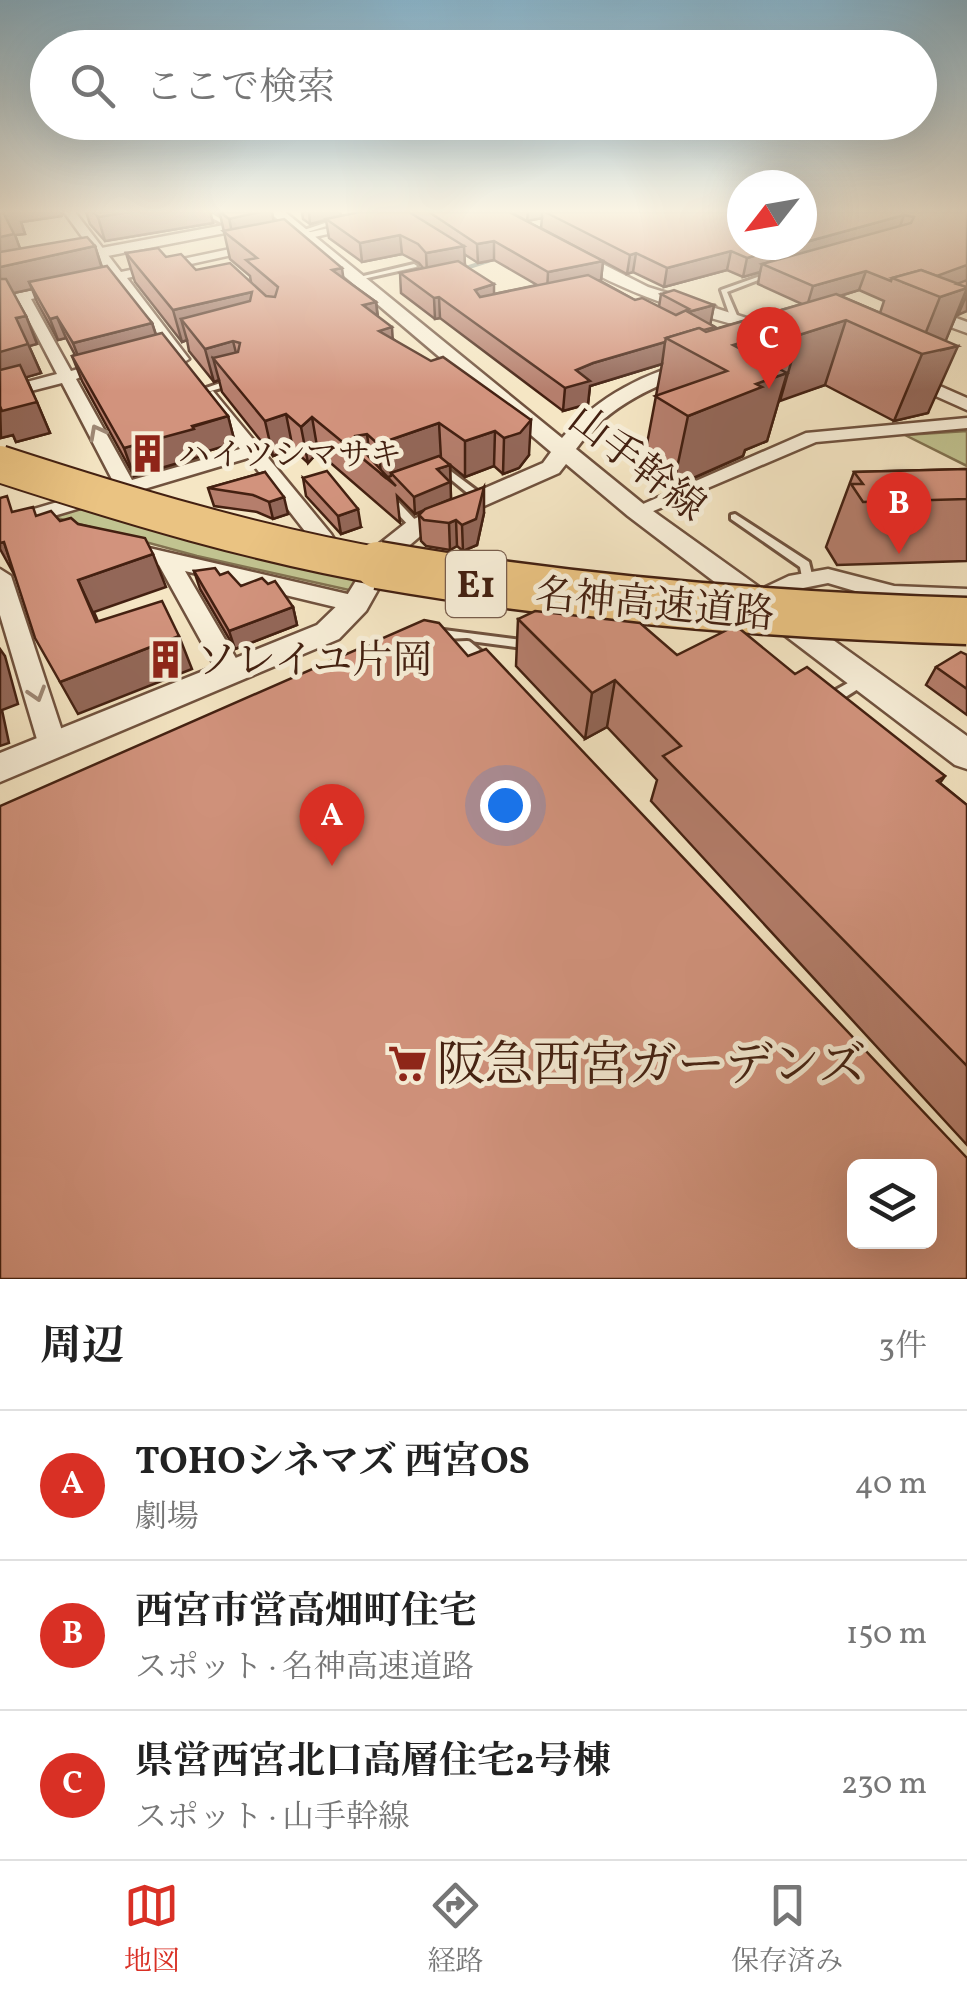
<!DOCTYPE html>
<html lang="ja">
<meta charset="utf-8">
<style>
:root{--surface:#fff;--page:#f2f2f2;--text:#222;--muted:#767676;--line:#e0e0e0;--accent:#d93025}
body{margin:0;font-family:Vollkorn,"Noto Serif JP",serif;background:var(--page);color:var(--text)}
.controls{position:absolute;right:30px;bottom:30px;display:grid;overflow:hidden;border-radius:15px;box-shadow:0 10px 40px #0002}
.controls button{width:90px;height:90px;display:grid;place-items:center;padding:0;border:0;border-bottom:2px solid var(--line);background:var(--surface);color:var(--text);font:50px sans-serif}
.compass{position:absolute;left:727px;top:170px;width:90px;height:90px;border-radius:50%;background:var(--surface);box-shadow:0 10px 40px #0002;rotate:239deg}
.you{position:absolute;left:505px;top:805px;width:35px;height:35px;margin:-25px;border:8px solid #fff;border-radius:50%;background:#1a73e8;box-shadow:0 0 0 15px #1a73e833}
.badge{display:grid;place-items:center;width:65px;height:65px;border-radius:50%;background:var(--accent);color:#fff;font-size:32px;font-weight:700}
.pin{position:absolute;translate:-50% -82px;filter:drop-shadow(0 2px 5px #0008)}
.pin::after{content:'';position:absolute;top:52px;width:35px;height:30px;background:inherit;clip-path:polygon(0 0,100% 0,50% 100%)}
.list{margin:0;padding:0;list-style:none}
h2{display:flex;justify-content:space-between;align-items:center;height:130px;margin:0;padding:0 40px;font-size:42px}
h2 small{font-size:32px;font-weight:400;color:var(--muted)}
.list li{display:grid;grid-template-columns:65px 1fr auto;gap:30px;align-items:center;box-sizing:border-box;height:150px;padding:0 40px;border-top:2px solid var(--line)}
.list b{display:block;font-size:38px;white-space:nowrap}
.list p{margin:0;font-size:32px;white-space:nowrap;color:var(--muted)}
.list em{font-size:32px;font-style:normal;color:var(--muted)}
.icon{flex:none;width:55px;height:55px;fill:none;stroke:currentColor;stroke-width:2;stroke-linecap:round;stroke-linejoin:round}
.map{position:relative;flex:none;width:967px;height:1279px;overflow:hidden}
.search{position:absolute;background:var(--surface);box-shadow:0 10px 40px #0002;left:30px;right:30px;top:30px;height:110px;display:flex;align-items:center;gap:25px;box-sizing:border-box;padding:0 35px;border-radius:55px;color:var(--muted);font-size:38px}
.sheet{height:580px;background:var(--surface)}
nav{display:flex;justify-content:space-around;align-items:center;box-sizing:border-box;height:140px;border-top:2px solid var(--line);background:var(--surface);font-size:28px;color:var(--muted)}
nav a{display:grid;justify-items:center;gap:5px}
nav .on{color:var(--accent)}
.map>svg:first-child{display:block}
.green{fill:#c1c390;stroke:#827250;stroke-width:2.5}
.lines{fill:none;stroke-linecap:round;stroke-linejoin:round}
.stream{stroke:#788072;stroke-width:4}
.service-casing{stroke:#70523e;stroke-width:6}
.minor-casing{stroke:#70523e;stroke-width:5}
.tertiary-casing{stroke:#70523e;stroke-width:5}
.service{fill:#f8efd9;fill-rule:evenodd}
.minor{fill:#f8efd9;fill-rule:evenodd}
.tertiary{fill:#f8efd9;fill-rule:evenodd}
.service-bridge-casing{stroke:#70523e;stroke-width:18;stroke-linecap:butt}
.motorway-bridge-far1-casing{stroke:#432011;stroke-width:40;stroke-linecap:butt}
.motorway-bridge-casing{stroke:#432011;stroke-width:51;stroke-linecap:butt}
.service-bridge{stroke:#f8efd9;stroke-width:12}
.motorway-bridge-far1{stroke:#eac382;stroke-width:36}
.motorway-bridge{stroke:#eac382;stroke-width:46}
.wall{fill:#b57e6c;stroke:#432011;stroke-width:2.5;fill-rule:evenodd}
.shaded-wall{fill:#936758;stroke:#432011;stroke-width:2.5}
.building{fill:#d2937d;stroke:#432011;stroke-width:2.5;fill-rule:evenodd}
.oneway{stroke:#9e8875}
.labels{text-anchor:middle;stroke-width:10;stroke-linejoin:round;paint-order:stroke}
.far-poi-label{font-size:32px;fill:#432011;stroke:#f8efd9;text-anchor:start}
.shield{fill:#f8efd9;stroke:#795e4d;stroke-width:2.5}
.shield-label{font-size:38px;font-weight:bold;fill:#432011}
.street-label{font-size:40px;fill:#432011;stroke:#f8efd9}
.poi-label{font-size:40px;fill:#432011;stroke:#f8efd9;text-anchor:start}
.near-poi-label{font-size:48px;fill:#432011;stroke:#f8efd9;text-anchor:start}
</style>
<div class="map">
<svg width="967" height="1279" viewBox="0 0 967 1279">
<rect width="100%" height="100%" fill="#f5e6c4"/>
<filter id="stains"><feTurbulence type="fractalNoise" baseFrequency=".002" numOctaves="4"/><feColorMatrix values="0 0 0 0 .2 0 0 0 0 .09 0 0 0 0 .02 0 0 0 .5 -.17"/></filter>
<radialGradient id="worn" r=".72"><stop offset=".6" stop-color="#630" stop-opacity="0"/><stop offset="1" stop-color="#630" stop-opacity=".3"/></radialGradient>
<g class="green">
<path d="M967,431V466L905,435Z"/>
<path d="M120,496L376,558L358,592L197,556L53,517Z"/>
</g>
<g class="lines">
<path class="stream" d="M463,269L497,258"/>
<defs>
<g id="service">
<path d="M201,212H209L230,224L225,225Z"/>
<path d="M334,220L336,223L301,234L298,232Z"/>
<path d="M414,264L417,266L416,267L354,281L351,279Z"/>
<path d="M769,273L774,274L727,292L739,320L732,322L721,290Z"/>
<path d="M235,378L239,381L238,383L204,393L200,390Z"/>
<path d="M440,463L484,496V500H476L437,468V464Z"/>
<path d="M387,493L391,494L420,525L421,527L420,529H412L383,498L382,496Z"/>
<path d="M735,514L809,562L813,579L811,582H803L800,567L731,519V515Z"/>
<path d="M436,629L530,641L536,645L530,649L432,636L430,633L432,630Z"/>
<path d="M864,674L869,676L871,679L869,682L833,705H823L821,701L823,697Z"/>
</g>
<g id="minor">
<path d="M64,212H75L121,272L405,212H428L127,278L189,359L181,364L175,362L115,281L31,299L71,371L82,368L90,373L76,379L132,480L240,449L198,395L213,391L331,534L334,539L331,544H315L248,458L0,532V519L115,485L62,383L0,399V389L57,374L19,301L0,305V297L109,274Z"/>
<path d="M908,372L967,398V410L902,381L900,377Z"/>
<path d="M967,418V428L816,442L644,515H630L627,511L806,433Z"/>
<path d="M123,542L356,596L368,604L356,612L185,571L244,672L240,679H222L159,565L115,554L112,549L115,544Z"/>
<path d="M0,569L11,576L67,746L63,754L53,757L43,754L39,746L0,615Z"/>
<path d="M828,569L894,586L967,589V605L892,602L828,583L803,588L759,608L747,600L751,594L789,576Z"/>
</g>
<g id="tertiary">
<path d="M269,212H285L562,438C599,395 645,373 699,359L706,361V369C656,383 607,406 576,449L646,506L967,736V769L955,765L628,516L566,464L559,473L425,532L397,556L366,611L339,639L0,782V753L317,625L346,597L378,545L407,522L543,463L551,452Z"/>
<path d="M261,218L268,222L266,225L0,277V267Z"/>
<path d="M561,248H571L648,287L788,331L779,336C702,317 628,297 561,254Z"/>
<path d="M918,304L967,322V333L912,313L909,309Z"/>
</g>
</defs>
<use href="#service" class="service-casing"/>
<use href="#minor" class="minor-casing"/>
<use href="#tertiary" class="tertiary-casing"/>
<use href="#service" class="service"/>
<use href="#minor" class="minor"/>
<use href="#tertiary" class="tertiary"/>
<defs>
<path id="service-bridge" d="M444,648L467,647L487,664"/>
<path id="motorway-bridge-far1" d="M0,464C129,506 258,545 392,568"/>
<path id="motorway-bridge" d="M378,565C573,599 769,615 967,621"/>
</defs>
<use href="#service-bridge" class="service-bridge-casing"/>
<use href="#motorway-bridge-far1" class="motorway-bridge-far1-casing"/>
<use href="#motorway-bridge" class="motorway-bridge-casing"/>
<use href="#service-bridge" class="service-bridge"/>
<use href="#motorway-bridge-far1" class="motorway-bridge-far1"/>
<use href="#motorway-bridge" class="motorway-bridge"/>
</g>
<g class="wall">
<path d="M0,212L62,216L21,222L25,234L15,235L20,249L95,246L102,267L152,323L156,335L228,416L235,443L201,453L202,456L134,476L82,381L72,356L75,355L66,338L58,340L37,302L32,289L13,293L26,316L37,344L29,346L41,373L26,377L50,433L16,442L13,435L1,438Z"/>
<path d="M86,212H210L213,223L105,241L90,224Z"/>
<path d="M217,212H272L273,221L343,278L376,302L378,317L393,339L529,455L519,468L503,474L494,466L465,477L450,465L451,499L484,513L477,545L463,551L457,546L450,550L426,546L421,541L419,515L423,511L415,514L397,496L400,523L318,452L308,463L293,449L273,456L222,392L219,380L214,382L189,351L187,340L182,342L135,282L126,253L166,257L196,270L251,282L250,276L230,259L220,214Z"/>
<path d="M302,212H340L341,216L413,215V212H509L603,261L601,280H599L635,300L659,307L661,294L714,305L710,324L715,327V329L802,304L758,284L760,272L743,277L727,270L664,287L633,272L627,274L541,228L542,218L527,221L511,212H967V311L957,314L945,341L928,413L894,421L825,385L779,400L767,441L745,450L743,456L673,487L643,465L662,364L590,386L588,404L563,411L440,318L435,319L401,293L400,273L423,268L419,263L402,254L362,262L329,238L326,220L310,224L303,219ZM464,254L478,263L494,260L537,285L494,294L465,265ZM859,290L884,301L880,313L840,296Z"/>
<path d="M967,469V561L837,565L826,547L854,472Z"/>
<path d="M265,472L288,514L273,519L257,512L214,506L208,488Z"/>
<path d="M303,478L361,527L341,534L306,496Z"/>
<path d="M194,571L220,575L241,586L293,607L297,625L235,649L200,589Z"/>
<path d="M518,619L677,655L795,674L945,776L940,783L967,805V1145L651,801L657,780L607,727L585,739L516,666Z"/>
<path d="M967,655V715L926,685L936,667Z"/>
</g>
<g class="shaded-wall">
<path d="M3,212H63L62,216L21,222L25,234L15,235L24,259L0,264V237Z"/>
<path d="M129,212H210L213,223L105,241L98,217Z"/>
<path d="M228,212H272L276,235L233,239Z"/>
<path d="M309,212H340L341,216L310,224Z"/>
<path d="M528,212H542V218L527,221Z"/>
<path d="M904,215L898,232L762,264L760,272L743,277L747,258L794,245H802V243Z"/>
<path d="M400,235L402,254L362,262L360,243Z"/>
<path d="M494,241V260L478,263L477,244Z"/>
<path d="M95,246L103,272L29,282L32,289L0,296V267Z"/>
<path d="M464,246L465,266L427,273L426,253Z"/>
<path d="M731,251L727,270L664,287L667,268Z"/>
<path d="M636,253L633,272L627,274L630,255Z"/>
<path d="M603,261L601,280L547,292L548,272Z"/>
<path d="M967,265V282L934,294L905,283Z"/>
<path d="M342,268L346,298L332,270Z"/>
<path d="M866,271L859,290L807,306L813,286Z"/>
<path d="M494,284V305L475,311V290Z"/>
<path d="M967,288L942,350L958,346L928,413L894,421L922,354L918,352L940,297Z"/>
<path d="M252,292L259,322L181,319L187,340L182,342L173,310Z"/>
<path d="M967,294V311L958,315Z"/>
<path d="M439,297L440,318L435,319L434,298Z"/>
<path d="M376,302L379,330L392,327L394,360L363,305Z"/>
<path d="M714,305L710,326L688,312Z"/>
<path d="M26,316L37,344L29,346L41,373L0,385V352L16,318Z"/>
<path d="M57,317L66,338L58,340L50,319Z"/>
<path d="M846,320L825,385L780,401L799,335Z"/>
<path d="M152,323L159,344L81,364L73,343Z"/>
<path d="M782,330L768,379L787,373L767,441L745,450L743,456L673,487L688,416L720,403L733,345Z"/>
<path d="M233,341L241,373L213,358L219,380L214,382L205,349Z"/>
<path d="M665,342L662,364L590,386L588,404L563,411L565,388L576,370L593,363Z"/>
<path d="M37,402L50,433L16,442L13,435L1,438L0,406Z"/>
<path d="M286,414L293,449L273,456L265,421Z"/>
<path d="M228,416L235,443L201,453L202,456L134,476L124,448Z"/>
<path d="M312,417L318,452L308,463L301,427Z"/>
<path d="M531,420L529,455L519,468L503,474L504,438Z"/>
<path d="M439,423L441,458L391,473V476L386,478L381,474L378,444Z"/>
<path d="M495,431L494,466L465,477V441Z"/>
<path d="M367,434L371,465L355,442V436Z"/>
<path d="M450,465L451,499L415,514L414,497L437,469Z"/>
<path d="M484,487V513L477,545L463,551L462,525Z"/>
<path d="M284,497L288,514L273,519L269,502Z"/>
<path d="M358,509L361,527L341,534L338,516Z"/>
<path d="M456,520L457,546L450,550L449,523Z"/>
<path d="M4,542L15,576L0,549V543Z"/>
<path d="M153,554L166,587L94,612L112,654L78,580Z"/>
<path d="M293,607L297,625L235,649L229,631Z"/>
<path d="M179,636L192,669L78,714L60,682Z"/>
<path d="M0,649L5,656L18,704L2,710L9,743L0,746Z"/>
<path d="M615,680L607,727L585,739L592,693Z"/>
</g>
<g class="building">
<path d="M0,212H3L14,234L0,237Z"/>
<path d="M93,212H129L98,217Z"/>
<path d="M220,212H261L229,219Z"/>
<path d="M359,212H409L464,246L426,253L418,244L400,235L360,243L326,219Z"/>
<path d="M429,212H509L603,261L548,272L494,241L477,244Z"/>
<path d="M545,212H742V245H794L747,258L731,251L667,268L636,253L630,255Z"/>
<path d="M802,212H967V265L937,276L921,270L892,278L891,281L866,271L813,286L762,264L911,223L914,217L904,215L802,243Z"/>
<path d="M284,219L342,268L332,270L376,302L363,305L392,327L379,331L431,361L443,357L531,420L520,433L504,438L495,431L465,441L439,423L378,444L367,434L355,436V442L396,486L312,417L301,427L286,414L265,421L213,358L238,352L240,343L233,341L205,349L181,319L250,301L252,292L173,310L126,253L158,248L166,257L181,254L196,270L230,263L266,296L275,297L278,287L246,260L257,258L223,231Z"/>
<path d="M87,237L95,246L0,267V252Z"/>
<path d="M458,261L494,284L475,290L480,297L588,275L635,300L642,298L676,315L689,309L661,294L674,290L714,305L688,312L715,327L704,330L699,328L666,338L665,342L593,363L576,370L590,381L565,388L439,297L434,298L400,273Z"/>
<path d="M107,266L152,323L73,343L57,317L50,319L29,282Z"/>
<path d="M921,270L967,287V288L940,297L892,278Z"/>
<path d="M0,279H6L26,316L16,318L28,344L0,352Z"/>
<path d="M967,280V287L957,284Z"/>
<path d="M836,294L958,346L922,354L846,320L799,335L782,330L733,345L787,373L756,384L762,387L688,416L655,396L727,371L666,338L699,328L706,332Z"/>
<path d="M162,333L228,416L192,426L194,429L124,448L72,356Z"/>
<path d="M20,365L37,402L2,411L0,406V370Z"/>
<path d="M439,456L450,465L437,469L450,482L414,497L391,473Z"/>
<path d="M967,469V499L863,502L851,484H863L854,472Z"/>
<path d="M327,471L358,509L338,516L303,478Z"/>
<path d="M265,472L284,497L269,502L253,495L208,488Z"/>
<path d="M484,487L476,519L462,525L456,520L449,523L424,520L419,515L425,509Z"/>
<path d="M7,496L12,512L33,507L36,516L51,511L60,521L71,518L78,524L145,538L153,554L78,580L96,622L162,601L179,636L60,682L35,638L4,542L0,543V498Z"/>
<path d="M215,568L220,575L228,572L241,586L262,578L268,584L275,581L293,607L229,631L194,571Z"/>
<path d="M535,611L640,623L677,655L731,628L740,629L795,674L807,667L945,776L937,781L967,805V1066L663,756L681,746L615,680L592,693L518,619Z"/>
<path d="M424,620L439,623L468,656L486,649L967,1158V1279H0V806ZM854,1166H930V1242H854Z"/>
<path d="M961,652L967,655V689L936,667Z"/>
</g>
<defs><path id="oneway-chevron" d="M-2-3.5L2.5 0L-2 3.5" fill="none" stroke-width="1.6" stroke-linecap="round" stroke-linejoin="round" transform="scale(2.5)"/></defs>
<g class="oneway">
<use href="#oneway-chevron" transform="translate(97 432) rotate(-118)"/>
<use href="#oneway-chevron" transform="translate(37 694) rotate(73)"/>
</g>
<linearGradient id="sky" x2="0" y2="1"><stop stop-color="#89b9d3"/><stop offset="0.54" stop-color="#faf4e4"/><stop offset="1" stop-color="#faf4e4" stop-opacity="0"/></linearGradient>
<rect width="967" height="391" fill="url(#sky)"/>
<defs>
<symbol id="building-bare" viewBox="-9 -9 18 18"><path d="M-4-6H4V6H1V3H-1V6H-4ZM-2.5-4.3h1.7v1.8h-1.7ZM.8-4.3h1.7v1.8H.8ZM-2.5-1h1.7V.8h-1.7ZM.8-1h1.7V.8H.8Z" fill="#8f2418" stroke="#f8efd9" stroke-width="2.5" paint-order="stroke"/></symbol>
<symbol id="supermarket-bare" viewBox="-9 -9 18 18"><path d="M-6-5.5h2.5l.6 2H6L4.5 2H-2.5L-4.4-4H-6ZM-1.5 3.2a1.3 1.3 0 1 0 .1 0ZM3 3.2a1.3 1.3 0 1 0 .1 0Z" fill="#8f2418" stroke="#f8efd9" stroke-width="2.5" paint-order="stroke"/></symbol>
</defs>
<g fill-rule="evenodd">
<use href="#building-bare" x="120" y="426" width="55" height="55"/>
<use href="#building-bare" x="138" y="632" width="55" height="55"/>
<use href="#supermarket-bare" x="380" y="1036" width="55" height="55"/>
</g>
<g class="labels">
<g class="far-poi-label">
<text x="178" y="465">ハイツシマサキ</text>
</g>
<rect class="shield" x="446" y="551" width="60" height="66" rx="8"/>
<g class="shield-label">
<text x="476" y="597">E1</text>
</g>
<g class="street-label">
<text transform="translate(638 462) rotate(38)" y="14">山手幹線</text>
<text transform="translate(655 603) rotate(5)" y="14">名神高速道路</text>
</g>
<g class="poi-label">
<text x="196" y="673">ソレイユ片岡</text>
</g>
<g class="near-poi-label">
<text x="437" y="1080">阪急西宮ガーデンズ</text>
</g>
</g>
<rect width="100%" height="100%" filter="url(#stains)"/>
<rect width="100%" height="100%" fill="url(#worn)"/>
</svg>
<div class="controls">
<button><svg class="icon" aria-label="layers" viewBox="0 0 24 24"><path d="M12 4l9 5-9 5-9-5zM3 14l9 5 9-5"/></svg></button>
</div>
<svg class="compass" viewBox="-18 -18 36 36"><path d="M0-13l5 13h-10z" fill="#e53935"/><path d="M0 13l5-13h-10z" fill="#767676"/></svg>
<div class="you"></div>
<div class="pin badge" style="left:332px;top:866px">A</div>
<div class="pin badge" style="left:899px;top:554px">B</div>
<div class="pin badge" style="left:769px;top:389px">C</div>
<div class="search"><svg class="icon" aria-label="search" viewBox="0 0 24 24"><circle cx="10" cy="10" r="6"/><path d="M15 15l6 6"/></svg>ここで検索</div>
</div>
<section class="sheet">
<h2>周辺<small>3件</small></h2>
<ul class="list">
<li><span class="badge">A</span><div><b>TOHOシネマズ 西宮OS</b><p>劇場</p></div><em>40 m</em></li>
<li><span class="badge">B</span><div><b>西宮市営高畑町住宅</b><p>スポット · 名神高速道路</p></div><em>150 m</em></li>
<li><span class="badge">C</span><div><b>県営西宮北口高層住宅2号棟</b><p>スポット · 山手幹線</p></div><em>230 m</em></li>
</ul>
</section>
<nav>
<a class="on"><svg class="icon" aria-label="map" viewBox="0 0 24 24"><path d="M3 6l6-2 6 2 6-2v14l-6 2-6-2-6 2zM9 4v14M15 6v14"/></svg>地図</a>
<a><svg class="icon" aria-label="directions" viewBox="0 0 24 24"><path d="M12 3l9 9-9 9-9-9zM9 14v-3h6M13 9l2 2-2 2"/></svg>経路</a>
<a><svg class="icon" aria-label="saved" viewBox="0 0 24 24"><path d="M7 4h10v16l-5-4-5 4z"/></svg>保存済み</a>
</nav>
